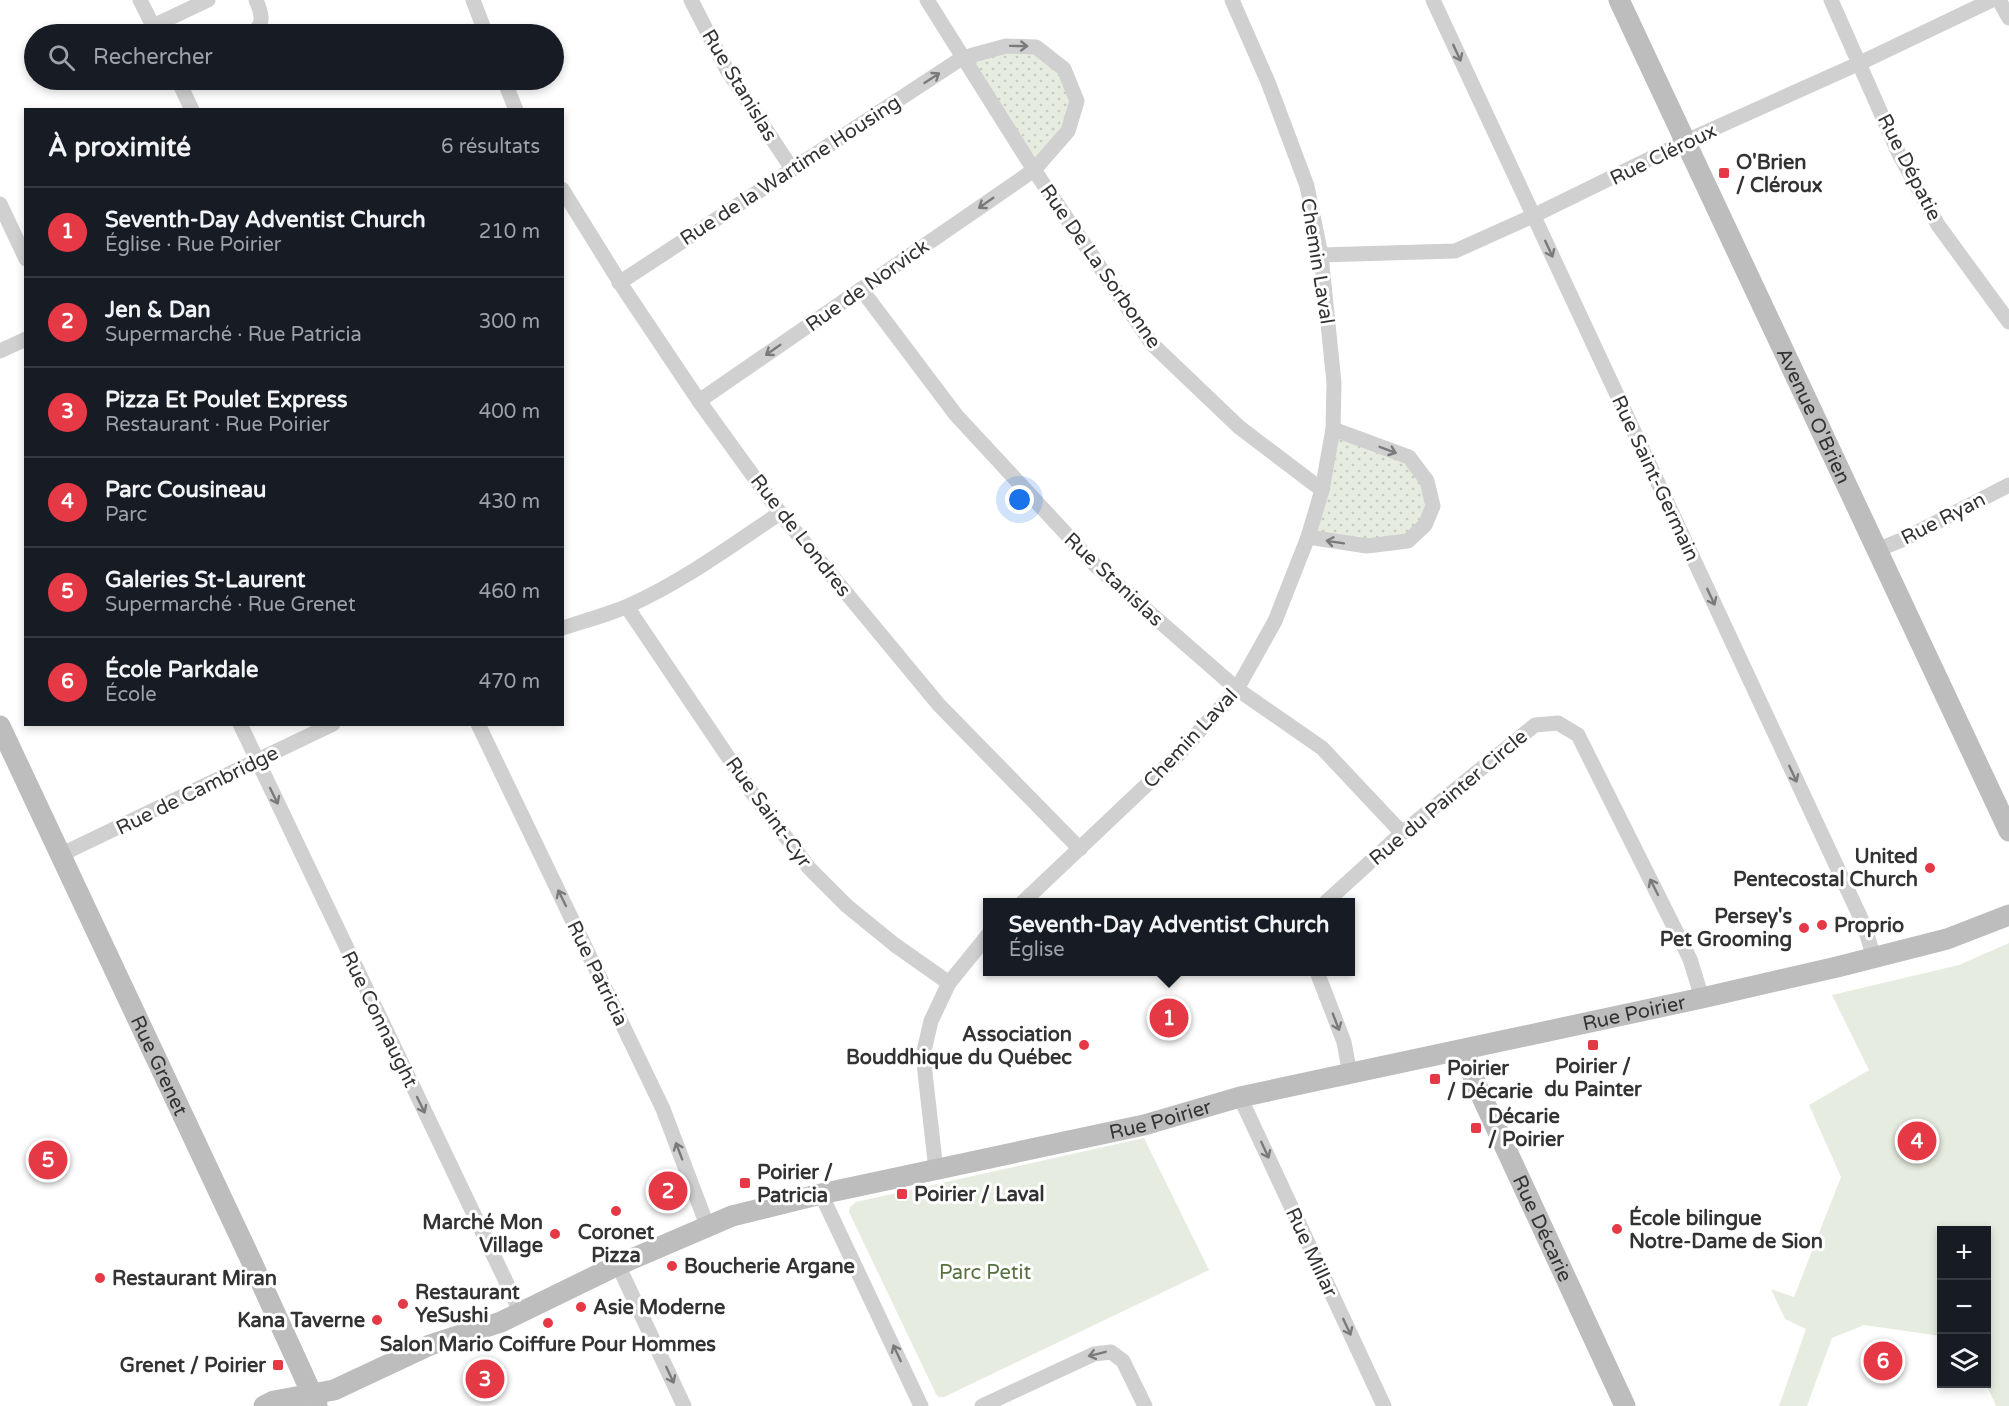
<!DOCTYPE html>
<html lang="fr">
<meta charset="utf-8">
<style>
:root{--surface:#171b24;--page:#20242c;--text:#f1f3f6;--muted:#9ea1a6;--line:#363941;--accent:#e63946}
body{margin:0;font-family:"Varela Round",sans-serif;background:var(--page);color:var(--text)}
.controls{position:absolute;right:18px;bottom:18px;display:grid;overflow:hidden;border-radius:0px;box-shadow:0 3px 9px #0003}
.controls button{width:54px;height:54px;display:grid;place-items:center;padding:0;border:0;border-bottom:2px solid var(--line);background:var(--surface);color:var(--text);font:30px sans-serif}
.you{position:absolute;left:1020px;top:500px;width:21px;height:21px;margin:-15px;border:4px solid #fff;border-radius:50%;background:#1a73e8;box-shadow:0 0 0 9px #1a73e833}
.badge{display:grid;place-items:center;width:39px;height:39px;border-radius:50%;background:var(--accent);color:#fff;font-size:20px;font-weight:700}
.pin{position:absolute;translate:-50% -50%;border:3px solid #fff;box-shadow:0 2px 6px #0006}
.popup{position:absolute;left:983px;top:898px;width:372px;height:78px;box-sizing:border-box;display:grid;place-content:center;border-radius:0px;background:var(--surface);filter:drop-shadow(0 2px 4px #0005);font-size:20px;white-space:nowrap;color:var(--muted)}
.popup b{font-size:22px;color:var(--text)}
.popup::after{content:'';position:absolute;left:50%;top:100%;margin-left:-12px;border:12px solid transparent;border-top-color:var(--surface)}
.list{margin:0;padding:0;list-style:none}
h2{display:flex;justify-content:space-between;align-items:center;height:78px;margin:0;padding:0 24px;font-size:26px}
h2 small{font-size:20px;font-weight:400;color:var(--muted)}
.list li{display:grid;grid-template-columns:39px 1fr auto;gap:18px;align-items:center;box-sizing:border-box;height:90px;padding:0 24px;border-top:2px solid var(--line)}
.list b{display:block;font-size:22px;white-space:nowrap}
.list p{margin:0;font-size:20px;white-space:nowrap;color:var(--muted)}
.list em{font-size:20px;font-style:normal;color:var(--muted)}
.icon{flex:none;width:33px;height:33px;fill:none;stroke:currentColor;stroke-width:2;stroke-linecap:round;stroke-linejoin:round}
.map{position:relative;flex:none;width:2009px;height:1406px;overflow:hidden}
.search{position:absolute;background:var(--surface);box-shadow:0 3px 9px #0003;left:24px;top:24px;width:540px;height:66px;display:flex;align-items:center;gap:15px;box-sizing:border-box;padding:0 21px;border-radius:33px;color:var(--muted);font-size:22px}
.panel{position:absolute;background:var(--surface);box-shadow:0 3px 9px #0003;left:24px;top:108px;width:540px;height:618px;border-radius:0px}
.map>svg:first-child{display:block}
.grass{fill:url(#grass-dots)}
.park{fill:#e6ecdf}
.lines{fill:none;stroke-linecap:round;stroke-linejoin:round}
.street{stroke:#d0d0d0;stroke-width:15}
.secondary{stroke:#bdbdbd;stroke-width:21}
.oneway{stroke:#7a7a7a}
.poi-dot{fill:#e63946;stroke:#fff;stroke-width:2}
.labels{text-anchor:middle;stroke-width:6;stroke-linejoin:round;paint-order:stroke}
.street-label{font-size:20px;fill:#333;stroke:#fff}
.poi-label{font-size:20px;font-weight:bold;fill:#333;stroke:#fff;text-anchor:start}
.park-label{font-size:20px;fill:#56703f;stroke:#fff}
</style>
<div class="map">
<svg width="2009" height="1406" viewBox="0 0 2009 1406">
<defs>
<pattern id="grass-dots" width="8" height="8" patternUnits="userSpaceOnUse" patternTransform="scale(1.5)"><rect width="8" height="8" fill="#e6ecdf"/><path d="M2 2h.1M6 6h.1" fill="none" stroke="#c6cbc0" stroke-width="1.8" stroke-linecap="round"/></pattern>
</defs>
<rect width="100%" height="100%" fill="#fff"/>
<g class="grass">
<path d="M1036,47L1064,69L1077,101L1068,131L1034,170L962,58Z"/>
<path d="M1333,429L1409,457L1433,506L1408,541L1308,537Z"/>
</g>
<g class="park">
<path d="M2009,943V1406H1996L1986,1384V1230H1942L1941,1336L1864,1325L1832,1338L1807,1406H1779L1806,1329L1785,1319L1771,1289L1794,1297L1841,1177L1809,1105L1869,1070L1832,995L1959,965Z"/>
<path d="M1144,1138L1209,1270L944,1397H939L936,1394L849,1212L850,1207L856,1202Z"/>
</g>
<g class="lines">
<g class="street">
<path d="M140,0L157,34"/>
<path d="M473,0L486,34"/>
<path d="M691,0L727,70L792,169"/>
<path d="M927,0L1034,170L1152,344L1239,427L1322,490"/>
<path d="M1433,0L1864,925L1874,958"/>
<path d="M1831,0L1899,154L1938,225L2009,322"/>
<path d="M1999,0L2009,18"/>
<path d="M153,26L208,0"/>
<path d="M252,34C265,24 262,14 256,0"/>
<path d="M178,80L192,110"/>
<path d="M504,80L516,110"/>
<path d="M562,189L626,292L699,401L780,513L939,705L1080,849"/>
<path d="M0,204L26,259"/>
<path d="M1321,255L1455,251L1533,216L1686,141L1860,63L1992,0"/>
<path d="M619,283L962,58L1006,46L1036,47L1064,69L1077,101L1068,131L1034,170L699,401"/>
<path d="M861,289L956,415L1095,565L1237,689L1322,748L1402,833"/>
<path d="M0,351L26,339"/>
<path d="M1308,537L1367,546L1408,541L1425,525L1433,506L1427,481L1409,457L1333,429"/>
<path d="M1877,550L1904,539L2009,485"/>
<path d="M627,607L753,794L810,869L847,906L895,945L949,983"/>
<path d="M562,628C584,621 607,615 628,606C682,582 731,546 780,513"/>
<path d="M240,724L521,1313"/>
<path d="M478,724L663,1109L707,1225"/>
<path d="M60,855L333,724"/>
<path d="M1023,902L1177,756L1237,689L1275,621L1308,537L1322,490L1333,429L1334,383L1321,255L1307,186L1268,82L1232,0"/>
<path d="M1326,902L1402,833L1535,725L1558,723L1578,735L1690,959L1702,998"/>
<path d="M1317,972L1344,1042L1350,1074"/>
<path d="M1240,1097L1384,1406"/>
<path d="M936,1170L923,1055L931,1021L949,983L988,935"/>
<path d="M821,1194L921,1406"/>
<path d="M618,1265L684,1406"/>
<path d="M982,1406L1094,1354L1111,1352L1123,1361L1145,1406"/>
</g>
<g class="secondary">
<path id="s1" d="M1619,0L2009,831"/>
<path id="s2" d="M0,726L249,1256L317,1405"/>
<path id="s3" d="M1464,1050L1475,1082L1625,1406"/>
<path id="s4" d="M264,1406L274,1401L334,1390L430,1345L501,1322L618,1265L732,1216L821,1194L1144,1125L1240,1097L1702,998L1837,967L1947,939L2009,915"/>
</g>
</g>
<defs><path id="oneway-shaft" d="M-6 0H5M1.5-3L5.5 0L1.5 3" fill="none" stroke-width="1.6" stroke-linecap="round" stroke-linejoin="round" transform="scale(1.5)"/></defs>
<g class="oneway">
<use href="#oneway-shaft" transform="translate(1019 46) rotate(1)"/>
<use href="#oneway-shaft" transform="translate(1457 53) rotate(65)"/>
<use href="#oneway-shaft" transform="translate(932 78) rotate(-33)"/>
<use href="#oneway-shaft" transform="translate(986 203) rotate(145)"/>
<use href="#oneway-shaft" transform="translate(1549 249) rotate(65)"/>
<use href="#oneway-shaft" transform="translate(773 350) rotate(145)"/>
<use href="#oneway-shaft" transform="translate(1388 450) rotate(21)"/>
<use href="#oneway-shaft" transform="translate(1335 542) rotate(-171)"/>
<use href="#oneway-shaft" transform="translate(1711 597) rotate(65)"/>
<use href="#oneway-shaft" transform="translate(1793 774) rotate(65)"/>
<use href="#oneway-shaft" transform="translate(274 796) rotate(64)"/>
<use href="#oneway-shaft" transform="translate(1654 887) rotate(-117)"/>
<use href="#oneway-shaft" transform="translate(562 898) rotate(-116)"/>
<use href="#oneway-shaft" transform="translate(1336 1022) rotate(69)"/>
<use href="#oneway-shaft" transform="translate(421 1105) rotate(64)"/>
<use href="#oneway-shaft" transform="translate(1265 1150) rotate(65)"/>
<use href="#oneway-shaft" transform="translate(679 1151) rotate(-111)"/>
<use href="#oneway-shaft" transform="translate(1347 1327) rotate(65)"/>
<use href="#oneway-shaft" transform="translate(897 1353) rotate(-115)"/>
<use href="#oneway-shaft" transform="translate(1097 1354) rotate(166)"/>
<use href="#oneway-shaft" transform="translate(670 1375) rotate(65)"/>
</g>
<g class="poi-dot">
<rect x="1718" y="167" width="12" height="12" rx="3"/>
<circle cx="1930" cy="868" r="6"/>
<circle cx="1822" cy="925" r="6"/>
<circle cx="1804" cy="928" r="6"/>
<circle cx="1084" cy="1045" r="6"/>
<rect x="1587" y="1039" width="12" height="12" rx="3"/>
<rect x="1429" y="1073" width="12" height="12" rx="3"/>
<rect x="1470" y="1122" width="12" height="12" rx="3"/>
<rect x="739" y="1177" width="12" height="12" rx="3"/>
<rect x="896" y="1188" width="12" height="12" rx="3"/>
<circle cx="616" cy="1211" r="6"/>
<circle cx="1617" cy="1229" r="6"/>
<circle cx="555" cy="1234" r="6"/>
<circle cx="672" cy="1266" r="6"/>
<circle cx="100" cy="1278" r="6"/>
<circle cx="403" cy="1304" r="6"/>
<circle cx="581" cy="1307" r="6"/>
<circle cx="377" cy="1320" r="6"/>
<circle cx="548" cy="1323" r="6"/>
<rect x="272" y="1359" width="12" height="12" rx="3"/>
</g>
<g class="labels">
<g class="street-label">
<text transform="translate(740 85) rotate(59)" y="7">Rue Stanislas</text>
<text transform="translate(1663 154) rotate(-26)" y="7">Rue Cléroux</text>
<text transform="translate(1910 167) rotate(63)" y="7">Rue Dépatie</text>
<text transform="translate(790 170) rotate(-33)" y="7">Rue de la Wartime Housing</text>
<text transform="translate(1318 261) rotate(81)" y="7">Chemin Laval</text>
<text transform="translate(1101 266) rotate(55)" y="7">Rue De La Sorbonne</text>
<text transform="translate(867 285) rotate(-35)" y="7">Rue de Norvick</text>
<text dy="7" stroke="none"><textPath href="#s1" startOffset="459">Avenue O'Brien</textPath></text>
<text transform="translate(1656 478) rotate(65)" y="7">Rue Saint-Germain</text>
<text transform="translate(1943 518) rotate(-27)" y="7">Rue Ryan</text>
<text transform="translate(801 535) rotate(52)" y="7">Rue de Londres</text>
<text transform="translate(1114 579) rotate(43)" y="7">Rue Stanislas</text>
<text transform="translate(1190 738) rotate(-47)" y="7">Chemin Laval</text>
<text transform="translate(197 790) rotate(-26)" y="7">Rue de Cambridge</text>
<text transform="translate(1448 797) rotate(-40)" y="7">Rue du Painter Circle</text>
<text transform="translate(769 812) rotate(54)" y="7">Rue Saint-Cyr</text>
<text transform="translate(598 973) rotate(64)" y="7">Rue Patricia</text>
<text dy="7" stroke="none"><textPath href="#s4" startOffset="1432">Rue Poirier</textPath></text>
<text transform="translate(380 1019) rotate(64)" y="7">Rue Connaught</text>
<text dy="7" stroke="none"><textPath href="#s2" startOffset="375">Rue Grenet</textPath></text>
<text dy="7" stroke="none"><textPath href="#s4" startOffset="946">Rue Poirier</textPath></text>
<text dy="7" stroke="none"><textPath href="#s3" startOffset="195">Rue Décarie</textPath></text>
<text transform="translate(1312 1252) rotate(65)" y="7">Rue Millar</text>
</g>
<g class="poi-label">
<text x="1736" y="169">O'Brien<tspan x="1736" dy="23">/ Cléroux</tspan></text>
<text x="1918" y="863" text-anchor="end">United<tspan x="1918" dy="23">Pentecostal Church</tspan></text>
<text x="1792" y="923" text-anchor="end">Persey's<tspan x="1792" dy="23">Pet Grooming</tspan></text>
<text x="1834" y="932">Proprio</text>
<text x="1072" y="1041" text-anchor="end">Association<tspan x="1072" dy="23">Bouddhique du Québec</tspan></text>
<text x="1593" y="1073" text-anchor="middle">Poirier /<tspan x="1593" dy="23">du Painter</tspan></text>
<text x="1447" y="1075">Poirier<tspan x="1447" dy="23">/ Décarie</tspan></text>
<text x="1488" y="1123">Décarie<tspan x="1488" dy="23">/ Poirier</tspan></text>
<text x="757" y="1179">Poirier /<tspan x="757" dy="23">Patricia</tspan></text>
<text x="914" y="1201">Poirier / Laval</text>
<text x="1629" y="1225">École bilingue<tspan x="1629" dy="23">Notre-Dame de Sion</tspan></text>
<text x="543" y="1229" text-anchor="end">Marché Mon<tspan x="543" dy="23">Village</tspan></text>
<text x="616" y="1239" text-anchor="middle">Coronet<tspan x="616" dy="23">Pizza</tspan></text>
<text x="684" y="1273">Boucherie Argane</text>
<text x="112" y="1285">Restaurant Miran</text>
<text x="415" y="1299">Restaurant<tspan x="415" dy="23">YeSushi</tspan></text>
<text x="593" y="1314">Asie Moderne</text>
<text x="365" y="1327" text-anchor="end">Kana Taverne</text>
<text x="548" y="1351" text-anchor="middle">Salon Mario Coiffure Pour Hommes</text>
<text x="266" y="1372" text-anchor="end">Grenet / Poirier</text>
</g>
<g class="park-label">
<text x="985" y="1279">Parc Petit</text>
</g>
</g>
</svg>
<div class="controls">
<button>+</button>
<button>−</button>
<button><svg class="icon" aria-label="layers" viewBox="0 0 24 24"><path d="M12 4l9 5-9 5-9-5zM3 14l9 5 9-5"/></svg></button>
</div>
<div class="you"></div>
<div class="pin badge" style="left:1169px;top:1018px">1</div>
<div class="popup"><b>Seventh-Day Adventist Church</b>Église</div>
<div class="pin badge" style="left:668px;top:1191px">2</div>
<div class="pin badge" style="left:485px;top:1379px">3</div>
<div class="pin badge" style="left:1917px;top:1141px">4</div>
<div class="pin badge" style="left:48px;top:1160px">5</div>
<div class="pin badge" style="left:1883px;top:1361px">6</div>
<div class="search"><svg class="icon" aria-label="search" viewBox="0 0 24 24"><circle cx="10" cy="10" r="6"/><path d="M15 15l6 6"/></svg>Rechercher</div>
<section class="panel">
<h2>À proximité<small>6 résultats</small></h2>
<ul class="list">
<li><span class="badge">1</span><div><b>Seventh-Day Adventist Church</b><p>Église · Rue Poirier</p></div><em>210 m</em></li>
<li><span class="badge">2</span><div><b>Jen &amp; Dan</b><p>Supermarché · Rue Patricia</p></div><em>300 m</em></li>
<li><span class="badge">3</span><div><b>Pizza Et Poulet Express</b><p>Restaurant · Rue Poirier</p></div><em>400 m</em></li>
<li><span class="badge">4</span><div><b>Parc Cousineau</b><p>Parc</p></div><em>430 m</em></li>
<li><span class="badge">5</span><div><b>Galeries St-Laurent</b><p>Supermarché · Rue Grenet</p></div><em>460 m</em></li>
<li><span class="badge">6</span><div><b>École Parkdale</b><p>École</p></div><em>470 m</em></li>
</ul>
</section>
</div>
